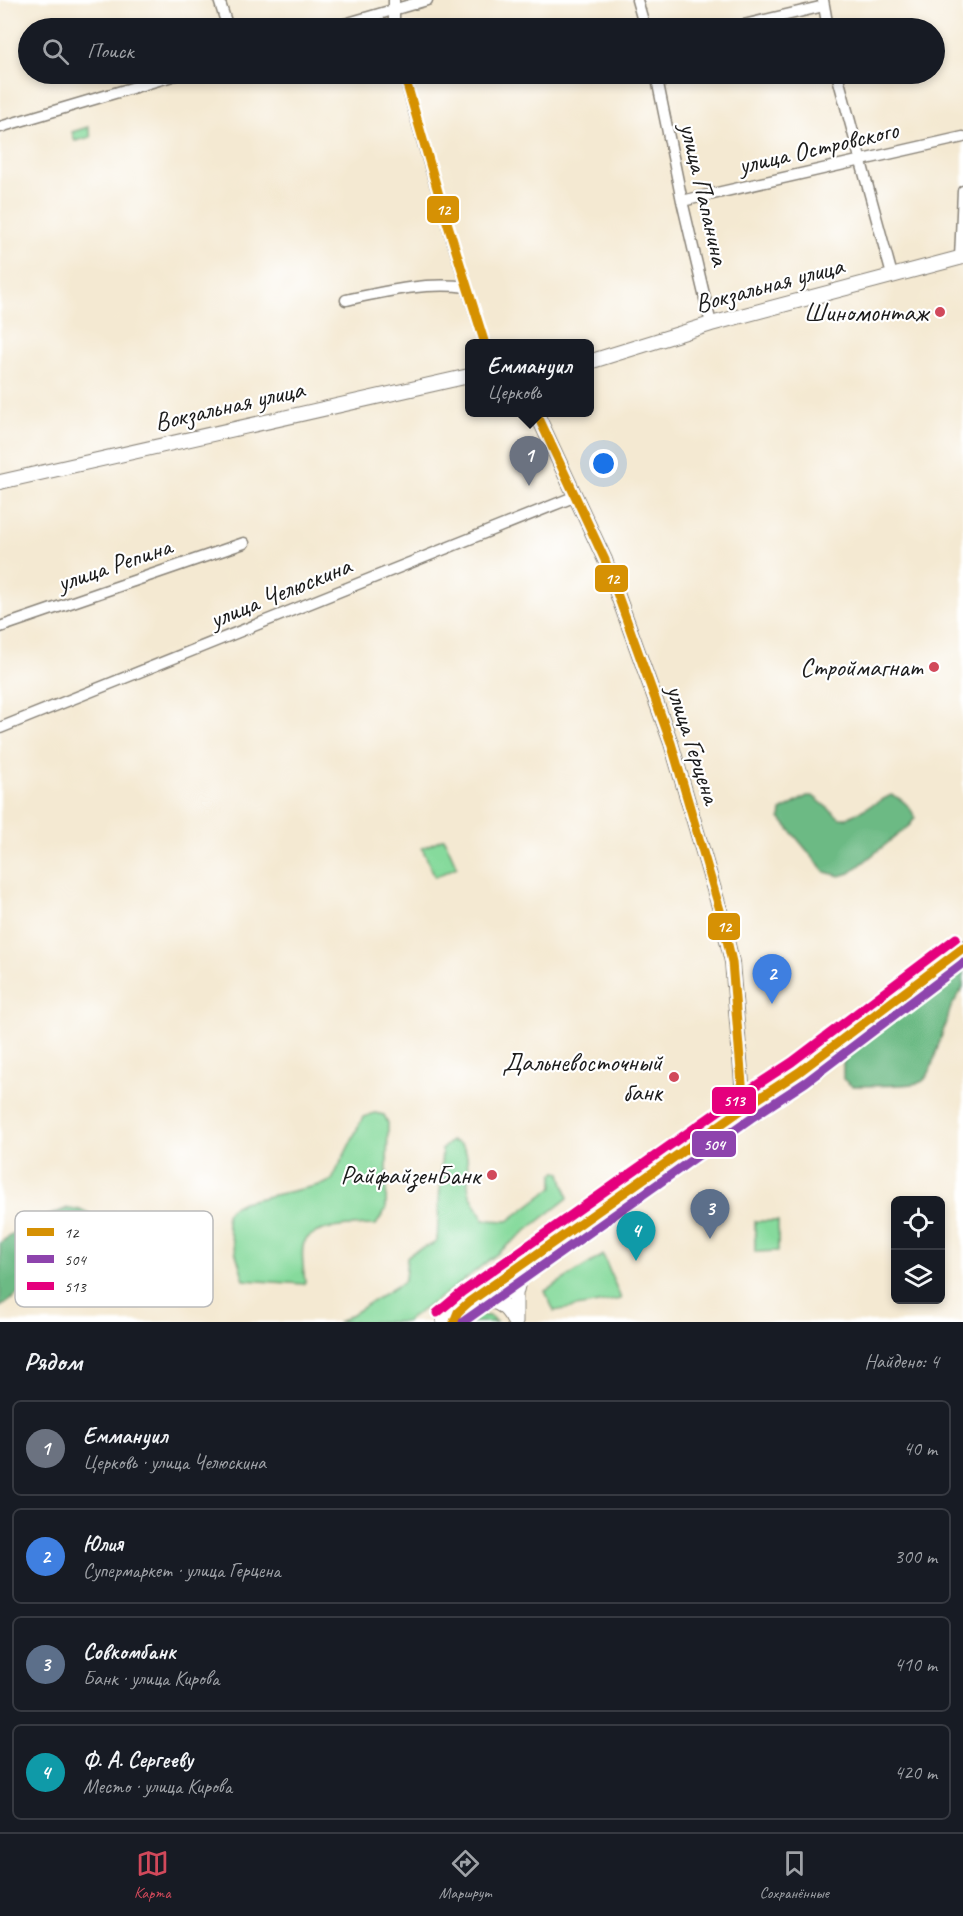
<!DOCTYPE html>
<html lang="ru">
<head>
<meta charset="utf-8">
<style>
  body { margin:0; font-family:Caveat,sans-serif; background:#242831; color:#f1f3f6 }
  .controls { position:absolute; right:18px; bottom:18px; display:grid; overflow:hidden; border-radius:9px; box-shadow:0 3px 9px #0003 }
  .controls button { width:54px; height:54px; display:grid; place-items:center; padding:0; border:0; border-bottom:2px solid #363941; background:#171b24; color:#f1f3f6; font:30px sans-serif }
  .you { position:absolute; left:604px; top:464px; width:21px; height:21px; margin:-15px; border:4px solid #fff; border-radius:50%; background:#1a73e8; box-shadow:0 0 0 9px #1a73e833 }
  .badge { display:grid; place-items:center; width:39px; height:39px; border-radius:50%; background:#d1495b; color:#fff; font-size:20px; font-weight:700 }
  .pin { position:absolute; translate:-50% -50px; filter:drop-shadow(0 2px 3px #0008) }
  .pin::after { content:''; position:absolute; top:32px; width:21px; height:18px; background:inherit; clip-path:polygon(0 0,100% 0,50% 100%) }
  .popup { position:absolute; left:465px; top:339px; width:129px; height:78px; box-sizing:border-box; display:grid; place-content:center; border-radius:9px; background:#171b24; filter:drop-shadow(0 2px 4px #0005); font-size:20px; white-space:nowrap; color:#9ea1a6 }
  .popup b { font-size:22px; color:#f1f3f6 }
  .popup::after { content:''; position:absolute; left:50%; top:100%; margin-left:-12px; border:12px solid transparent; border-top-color:#171b24 }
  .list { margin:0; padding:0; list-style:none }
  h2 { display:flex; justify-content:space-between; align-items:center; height:78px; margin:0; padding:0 24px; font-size:26px }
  h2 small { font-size:20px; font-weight:400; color:#9ea1a6 }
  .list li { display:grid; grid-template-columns:39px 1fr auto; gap:18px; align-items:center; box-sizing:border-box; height:96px; margin:0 12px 12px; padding:0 12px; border:2px solid #363941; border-radius:9px }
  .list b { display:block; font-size:22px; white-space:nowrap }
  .list p { margin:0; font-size:20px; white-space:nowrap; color:#9ea1a6 }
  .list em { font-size:20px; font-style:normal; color:#9ea1a6 }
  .icon { flex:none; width:33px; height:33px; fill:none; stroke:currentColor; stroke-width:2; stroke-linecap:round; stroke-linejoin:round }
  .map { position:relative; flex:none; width:963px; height:1322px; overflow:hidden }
  .search { position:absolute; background:#171b24; box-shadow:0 3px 9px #0003; left:18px; right:18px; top:18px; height:66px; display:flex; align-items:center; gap:15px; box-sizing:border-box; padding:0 21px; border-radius:33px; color:#9ea1a6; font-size:22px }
  .sheet { height:510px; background:#171b24 }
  nav { display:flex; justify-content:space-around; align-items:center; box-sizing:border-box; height:84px; border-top:2px solid #363941; background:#171b24; font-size:16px; color:#9ea1a6 }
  nav a { display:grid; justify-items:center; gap:3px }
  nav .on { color:#d1495b }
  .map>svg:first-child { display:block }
  .green { fill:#86da9c; stroke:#517b5c; stroke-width:1.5 }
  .forest { fill:#6cba84; stroke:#446b50; stroke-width:1.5 }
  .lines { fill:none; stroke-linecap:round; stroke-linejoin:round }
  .minor-casing { stroke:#888277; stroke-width:13 }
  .secondary-casing { stroke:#888277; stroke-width:16 }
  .primary-casing { stroke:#888277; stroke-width:17 }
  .minor { stroke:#fff; stroke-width:10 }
  .secondary { stroke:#fff; stroke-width:14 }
  .primary { stroke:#fff; stroke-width:15 }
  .bus-1-casing { stroke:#fff; stroke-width:14 }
  .bus-2-casing { stroke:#fff; stroke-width:14 }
  .bus-3-casing { stroke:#fff; stroke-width:14 }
  .bus-1 { stroke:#d69104; stroke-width:9 }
  .bus-2 { stroke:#8e44ad; stroke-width:9 }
  .bus-3 { stroke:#e5007d; stroke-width:9 }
  .poi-dot { fill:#d1495b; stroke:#fff; stroke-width:2 }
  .labels { text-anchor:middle; stroke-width:4.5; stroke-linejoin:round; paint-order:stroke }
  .street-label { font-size:26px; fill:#1c1c1c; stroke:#fff }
  .poi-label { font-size:26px; fill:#1c1c1c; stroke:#fff; text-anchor:end }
  .key { fill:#fff; stroke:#bbb; stroke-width:1.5 }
  .key-label { font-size:16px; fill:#1c1c1c }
  .line-badge { stroke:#fff; stroke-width:2 }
  .badge-label { font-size:16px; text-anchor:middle; font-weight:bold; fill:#fff }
</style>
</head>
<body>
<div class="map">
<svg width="963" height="1322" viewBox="0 0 963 1322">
  <rect width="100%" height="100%" fill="#fff"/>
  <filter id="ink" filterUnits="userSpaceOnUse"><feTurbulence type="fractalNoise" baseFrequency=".0167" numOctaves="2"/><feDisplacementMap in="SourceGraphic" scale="12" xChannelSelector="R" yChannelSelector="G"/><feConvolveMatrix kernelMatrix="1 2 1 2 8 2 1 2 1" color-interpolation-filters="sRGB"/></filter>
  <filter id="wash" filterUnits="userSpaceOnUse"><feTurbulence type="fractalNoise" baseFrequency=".008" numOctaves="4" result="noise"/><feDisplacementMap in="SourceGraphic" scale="24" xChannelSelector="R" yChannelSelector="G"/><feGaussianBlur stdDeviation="1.35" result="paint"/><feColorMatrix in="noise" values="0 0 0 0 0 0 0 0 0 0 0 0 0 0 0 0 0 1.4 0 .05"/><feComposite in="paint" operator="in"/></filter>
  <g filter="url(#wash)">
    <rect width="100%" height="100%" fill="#f4e9d2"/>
    <path class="green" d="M88 127 91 137 75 141 72 132Z
      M444 838 457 867 435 877 422 848Z
      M375 1113 384 1115 388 1123 386 1209 376 1225C359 1226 313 1224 304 1243 300 1253 304 1271 305 1282L303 1284 244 1280 227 1224 226 1214 231 1208 243 1202 324 1184 332 1180 363 1117Z
      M451 1141C477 1144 463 1177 470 1194 474 1203 480 1212 484 1220L508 1221 553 1187V1174L557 1171 561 1173 568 1198 455 1287 405 1322H339L402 1283 405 1279 407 1257C416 1247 428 1249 437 1241L442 1149Z
      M755 1221H778V1251L755 1252Z
      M603 1255 621 1299 554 1311 545 1291Z
      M477 1315 489 1316 496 1322H467Z"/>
    <path class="forest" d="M891 795C902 798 911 807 915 818L910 825 850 873 840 876 825 872 780 818 781 811 807 796H813L840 818H847Z
      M963 965V988L951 1007 930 1071C927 1076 926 1080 921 1082 910 1087 867 1085 852 1086L843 1079V1063L850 1051Z
      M68 1208C76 1209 83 1209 90 1214 99 1220 118 1253 110 1263 100 1275 70 1262 55 1265 40 1268 19 1298 0 1307V1243L25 1225Z"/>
  </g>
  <g filter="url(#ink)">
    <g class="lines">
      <defs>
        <path id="minor" d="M219 0 228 28
          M394 0V28
          M637 0 645 28
          M823 0 828 28
          M331 28 427 0
          M731 28 824 6
          M404 74C428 165 456 254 485 344
          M656 74 682 201 711 324
          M837 74 892 275
          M0 127 179 74
          M682 201 963 137
          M960 258 963 191
          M346 300C387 291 425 282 467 287
          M0 627 244 543
          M0 728 576 496"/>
        <path id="secondary" d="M589 362 711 324 963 257
          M536 412 605 560 671 743 720 910 732 962 744 1108
          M0 482 469 376"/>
        <path id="primary" d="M472 1302C494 1298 505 1302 515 1322
          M515 1321V1294L522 1266
          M444 1322 469 1302 744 1108 799 1072 963 948"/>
      </defs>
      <use href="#minor" class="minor-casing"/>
      <use href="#secondary" class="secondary-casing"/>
      <use href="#primary" class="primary-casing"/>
      <use href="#minor" class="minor"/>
      <use href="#secondary" class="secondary"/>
      <use href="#primary" class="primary"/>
      <defs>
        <path id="bus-1" d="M404 74 443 209 485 344
          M536 412 605 560 671 743 720 910 732 962 744 1108
          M454 1322 458 1312 469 1302 744 1108 799 1072 963 948"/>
        <path id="bus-2" d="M463 1322 751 1118 806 1082 963 963"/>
        <path id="bus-3" d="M437 1313 462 1292 737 1098 792 1062 956 938"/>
      </defs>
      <use href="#bus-1" class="bus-1-casing"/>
      <use href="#bus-2" class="bus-2-casing"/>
      <use href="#bus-3" class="bus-3-casing"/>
      <use href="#bus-1" class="bus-1"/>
      <use href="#bus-2" class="bus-2"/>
      <use href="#bus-3" class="bus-3"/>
    </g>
  </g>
  <g class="poi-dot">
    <circle cx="940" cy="312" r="6"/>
    <circle cx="934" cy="667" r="6"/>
    <circle cx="674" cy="1077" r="6"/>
    <circle cx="492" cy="1175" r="6"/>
  </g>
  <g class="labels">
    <g class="street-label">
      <text transform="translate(818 147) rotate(-13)" y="9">улица Островского</text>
      <text transform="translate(705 194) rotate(77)" y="9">улица Папанина</text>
      <text transform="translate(769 284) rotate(-15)" y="9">Вокзальная улица</text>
      <text transform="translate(229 405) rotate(-13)" y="9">Вокзальная улица</text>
      <text transform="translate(114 564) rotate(-19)" y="9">улица Репина</text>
      <text transform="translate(280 592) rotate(-22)" y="9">улица Челюскина</text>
      <text transform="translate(694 744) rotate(72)" y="9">улица Герцена</text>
    </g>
    <g class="poi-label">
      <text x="928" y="321">Шиномонтаж</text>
      <text x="922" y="676">Строймагнат</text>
      <text x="662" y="1071">Дальневосточный<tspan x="662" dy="30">банк</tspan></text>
      <text x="480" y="1184">РайфайзенБанк</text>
    </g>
  </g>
  <rect x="15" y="1211" width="198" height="96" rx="9" class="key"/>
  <rect x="27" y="1228" width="27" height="8" fill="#d69104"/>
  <rect x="27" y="1255" width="27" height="8" fill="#8e44ad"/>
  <rect x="27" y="1282" width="27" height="8" fill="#e5007d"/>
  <g class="key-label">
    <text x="64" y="1238">12</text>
    <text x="64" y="1265">504</text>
    <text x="64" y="1292">513</text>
  </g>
  <g class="line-badge">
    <rect x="426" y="195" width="34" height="29" rx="6" fill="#d69104"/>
    <rect x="594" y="564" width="35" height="29" rx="6" fill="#d69104"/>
    <rect x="707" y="912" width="34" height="29" rx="6" fill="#d69104"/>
    <rect x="711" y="1086" width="46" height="29" rx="6" fill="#e5007d"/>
    <rect x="691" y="1130" width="46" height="28" rx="6" fill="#8e44ad"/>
  </g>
  <g class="badge-label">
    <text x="443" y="215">12</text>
    <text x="612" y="584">12</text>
    <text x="724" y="932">12</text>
    <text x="734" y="1106">513</text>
    <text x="714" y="1150">504</text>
  </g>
</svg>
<div class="controls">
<button><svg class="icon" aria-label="locate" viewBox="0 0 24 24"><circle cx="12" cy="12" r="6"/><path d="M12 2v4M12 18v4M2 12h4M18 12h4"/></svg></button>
<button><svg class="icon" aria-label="layers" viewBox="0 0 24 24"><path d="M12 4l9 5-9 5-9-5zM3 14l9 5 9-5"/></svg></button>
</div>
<div class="you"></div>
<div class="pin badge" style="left:529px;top:486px;background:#6b7280">1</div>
<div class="popup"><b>Еммануил</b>Церковь</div>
<div class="pin badge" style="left:772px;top:1004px;background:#3f7fe0">2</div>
<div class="pin badge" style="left:710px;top:1239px;background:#5c6f8a">3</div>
<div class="pin badge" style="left:636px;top:1261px;background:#0f9aa8">4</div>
<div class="search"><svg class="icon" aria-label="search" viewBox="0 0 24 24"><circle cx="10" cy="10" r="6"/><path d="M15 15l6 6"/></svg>Поиск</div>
</div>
<section class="sheet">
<h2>Рядом<small>Найдено: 4</small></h2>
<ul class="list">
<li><span class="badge" style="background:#6b7280">1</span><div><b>Еммануил</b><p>Церковь · улица Челюскина</p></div><em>40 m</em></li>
<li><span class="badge" style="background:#3f7fe0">2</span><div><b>Юлия</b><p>Супермаркет · улица Герцена</p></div><em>300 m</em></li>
<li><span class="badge" style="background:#5c6f8a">3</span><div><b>Совкомбанк</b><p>Банк · улица Кирова</p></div><em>410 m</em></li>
<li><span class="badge" style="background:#0f9aa8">4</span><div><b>Ф. А. Сергееву</b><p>Место · улица Кирова</p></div><em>420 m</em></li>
</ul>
</section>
<nav>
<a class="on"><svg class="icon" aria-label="map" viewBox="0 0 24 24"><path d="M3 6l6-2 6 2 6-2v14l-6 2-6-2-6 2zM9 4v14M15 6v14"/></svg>Карта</a>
<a><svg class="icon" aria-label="directions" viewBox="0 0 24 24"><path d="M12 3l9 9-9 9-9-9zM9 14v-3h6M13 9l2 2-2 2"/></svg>Маршрут</a>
<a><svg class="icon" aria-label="saved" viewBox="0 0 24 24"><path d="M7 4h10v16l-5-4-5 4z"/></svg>Сохранённые</a>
</nav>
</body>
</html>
